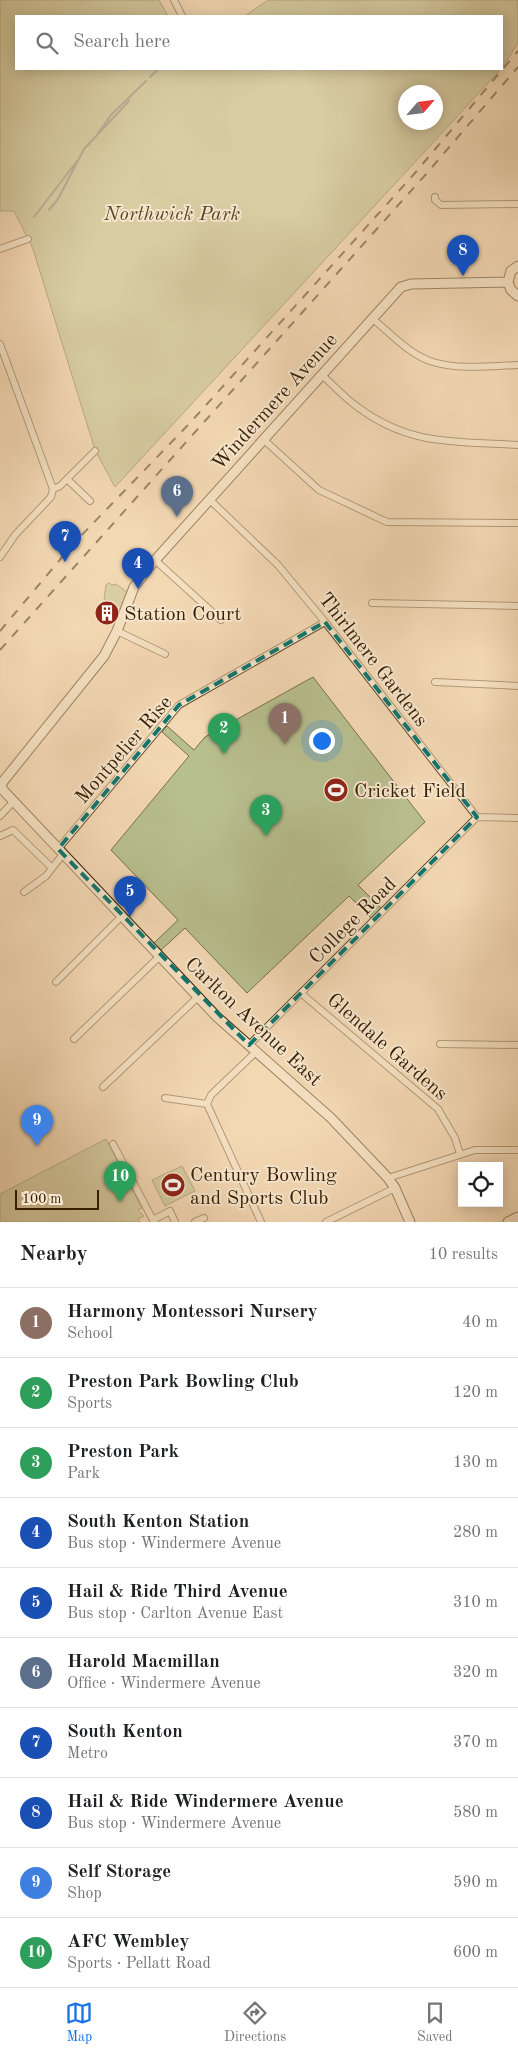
<!DOCTYPE html>
<html lang="en">
<head>
<meta charset="utf-8">
<style>
  body { margin:0; font-family:"Old Standard TT",serif; background:#f6f6f6; color:#202124 }
  .controls { position:absolute; right:15px; bottom:15px; display:grid; overflow:hidden; border-radius:0px; box-shadow:0 2px 12px #0003 }
  .controls button { width:45px; height:45px; display:grid; place-items:center; padding:0; border:0; border-bottom:1px solid #e0e0e0; background:#fff; color:#202124; font:25px sans-serif }
  .compass { position:absolute; left:398px; top:85px; width:45px; height:45px; border-radius:50%; background:#fff; box-shadow:0 2px 12px #0003; rotate:62deg }
  .scale { position:absolute; left:15px; bottom:12px; width:84px; box-sizing:border-box; padding-left:5px; border:2px solid #372002; border-top:0; font-size:14px; line-height:18px; white-space:nowrap; color:#372002; -webkit-text-stroke:4px #f7e6ce; paint-order:stroke }
  .you { position:absolute; left:321px; top:740px; width:18px; height:18px; margin:-12px; border:4px solid #fff; border-radius:50%; background:#1a73e8; box-shadow:0 0 0 8px #1a73e833 }
  .badge { display:grid; place-items:center; width:32px; height:32px; border-radius:50%; background:#1a73e8; color:#fff; font-size:16px; font-weight:700 }
  .pin { position:absolute; translate:-50% -41px; filter:drop-shadow(0 1px 2px #0008) }
  .pin::after { content:''; position:absolute; top:26px; width:18px; height:15px; background:inherit; clip-path:polygon(0 0,100% 0,50% 100%) }
  .list { margin:0; padding:0; list-style:none }
  h2 { display:flex; justify-content:space-between; align-items:center; height:65px; margin:0; padding:0 20px; font-size:21px }
  h2 small { font-size:16px; font-weight:400; color:#757577 }
  .list li { display:grid; grid-template-columns:32px 1fr auto; gap:15px; align-items:center; box-sizing:border-box; height:70px; padding:0 20px; border-top:1px solid #e0e0e0 }
  .list b { display:block; font-size:19px; white-space:nowrap }
  .list p { margin:0; font-size:16px; white-space:nowrap; color:#757577 }
  .list em { font-size:16px; font-style:normal; color:#757577 }
  .icon { flex:none; width:28px; height:28px; fill:none; stroke:currentColor; stroke-width:2; stroke-linecap:round; stroke-linejoin:round }
  .map { position:relative; flex:none; width:518px; height:1222px; overflow:hidden }
  .search { position:absolute; background:#fff; box-shadow:0 2px 12px #0003; left:15px; right:15px; top:15px; height:55px; display:flex; align-items:center; gap:12px; box-sizing:border-box; padding:0 18px; border-radius:0px; color:#757577; font-size:19px }
  .sheet { height:765px; background:#fff }
  nav { display:flex; justify-content:space-around; align-items:center; box-sizing:border-box; height:70px; border-top:1px solid #e0e0e0; background:#fff; font-size:14px; color:#757577 }
  nav a { display:grid; justify-items:center; gap:2px }
  nav .on { color:#1a73e8 }
  .map>svg:first-child { display:block }
  .green { fill:#b8bf8f; stroke:#787048; fill-rule:evenodd }
  .lines { fill:none; stroke-linecap:round; stroke-linejoin:round }
  .stream { stroke:#777a70; stroke-width:2 }
  .street-casing { stroke:#664e2e; stroke-width:8 }
  .secondary-casing { stroke:#372002; stroke-width:11 }
  .street { stroke:#f7e6ce; stroke-width:6 }
  .secondary { stroke:#f7e6ce; stroke-width:9 }
  .rail { stroke:#372002; stroke-width:2; stroke-dasharray:9 9; stroke-linecap:butt }
  .marked { fill:none; stroke:#0f766e; stroke-width:4; stroke-dasharray:10 6; stroke-linejoin:round }
  .labels { text-anchor:middle; stroke-width:4; stroke-linejoin:round; paint-order:stroke }
  .park-label { font-size:20px; font-style:italic; fill:#574825; stroke:#f7e6ce }
  .street-label { font-size:20px; fill:#372002; stroke:#f7e6ce }
  .poi-label { font-size:20px; fill:#372002; stroke:#f7e6ce; text-anchor:start }
</style>
</head>
<body>
<div class="map">
<svg width="518" height="1222" viewBox="0 0 518 1222">
  <rect width="100%" height="100%" fill="#f3d8b4"/>
  <filter id="stains"><feTurbulence type="fractalNoise" baseFrequency=".004" numOctaves="4"/><feColorMatrix values="0 0 0 0 .2 0 0 0 0 .09 0 0 0 0 .02 0 0 0 .5 -.17"/></filter>
  <radialGradient id="worn" r=".72"><stop offset=".6" stop-color="#630" stop-opacity="0"/><stop offset="1" stop-color="#630" stop-opacity=".3"/></radialGradient>
  <path class="green" d="M0 0H159L168 16H16V69H501L115 487 95 450 33 249 14 211H0ZM406 92H436V122H406Z
    M268 0H518V43L502 68V16H245Z
    M109 583 112 585 116 584 127 592 119 612 104 599 106 585Z
    M313 677 425 822 358 885 381 908 371 918 349 896 247 993 185 928 161 950 154 943 178 920 111 850 189 756 162 732 167 726 194 750 205 737Z
    M106 1139 142 1208 138 1210 144 1216 138 1219 140 1222H0V1194Z
    M182 1166 195 1191 165 1206 152 1180Z"/>
  <g class="lines">
    <path class="stream" d="M150 77 158 69
      M96 136 111 115 146 81
      M49 210 58 199 84 149 129 101
      M34 217 77 161"/>
    <defs>
      <path id="street" d="M174 0 182 16
        M435 197V200L441 205 518 204
        M0 249 28 239
        M373 319C391 334 410 355 433 362 459 370 491 366 518 365
        M0 344 53 489
        M322 375C334 386 346 399 359 408 412 447 458 441 518 445
        M263 439 319 490 387 522 518 523
        M67 479 90 501
        M53 489 60 486 95 451
        M209 499 278 565 325 622 477 817 518 818
        M0 557 15 535 51 497 53 489
        M155 560 221 620
        M372 603 518 606
        M117 631 165 654
        M435 682 518 686
        M0 816 13 802
        M0 836 13 830 51 867
        M58 849 179 705 325 622
        M24 892 46 876 63 854
        M56 982 122 916
        M302 994 438 1109 455 1138 460 1154
        M74 1039 160 956
        M440 1044 518 1045
        M249 1045 477 817
        M257 1051 211 1095 207 1104 261 1222
        M103 1087 198 997
        M165 1098 207 1104
        M113 1144 154 1222
        M388 1178 475 1150H518
        M153 1220 170 1211 175 1222
        M195 1222 204 1218
        M326 1222 395 1188"/>
      <path id="secondary" d="M508 282 511 271 518 266
        M508 282 511 290 518 296
        M410 1222 395 1188 388 1178 331 1118 217 1017 3 790 1 784 104 656 117 631 134 587 149 567 401 287 411 284 508 282
        M508 1222 518 1217"/>
    </defs>
    <use href="#street" class="street-casing"/>
    <use href="#secondary" class="secondary-casing"/>
    <use href="#street" class="street"/>
    <use href="#secondary" class="secondary"/>
    <path class="rail" d="M0 631 74 543 189 424 415 173 518 51
      M0 650 427 173 518 67"/>
  </g>
  <path d="M0 0H518V1222H0ZM325 622 477 817 249 1045 58 849 179 705Z" fill="#f3d8b4" fill-opacity=".55" fill-rule="evenodd"/>
  <path class="marked" d="M325 622 477 817 249 1045 58 849 179 705Z"/>
  <defs>
    <symbol id="building-disc" viewBox="-11 -11 22 22"><circle r="9.5" fill="#8f2418" stroke="#f7e6ce"/><path d="M-4-6H4V6H1V3H-1V6H-4ZM-2.5-4.3h1.7v1.8h-1.7ZM.8-4.3h1.7v1.8H.8ZM-2.5-1h1.7V.8h-1.7ZM.8-1h1.7V.8H.8Z" fill="#fff"/></symbol>
    <symbol id="stadium-disc" viewBox="-11 -11 22 22"><circle r="9.5" fill="#8f2418" stroke="#f7e6ce"/><path d="M0-5a6.5 5 0 1 0 0 10a6.5 5 0 1 0 0-10ZM-3.5-1.8h7v3.6h-7Z" fill="#fff"/></symbol>
  </defs>
  <g fill-rule="evenodd">
    <use href="#building-disc" x="93" y="599" width="28" height="28"/>
    <use href="#stadium-disc" x="322" y="776" width="28" height="28"/>
    <use href="#stadium-disc" x="159" y="1171" width="28" height="28"/>
  </g>
  <g class="labels">
    <g class="park-label">
      <text x="172" y="220">Northwick Park</text>
    </g>
    <g class="street-label">
      <text transform="translate(274 401) rotate(-48)" y="7">Windermere Avenue</text>
      <text transform="translate(374 659) rotate(52)" y="7">Thirlmere Gardens</text>
      <text transform="translate(123 749) rotate(-49)" y="7">Montpelier Rise</text>
      <text transform="translate(352 920) rotate(-45)" y="7">College Road</text>
      <text transform="translate(254 1021) rotate(43)" y="7">Carlton Avenue East</text>
      <text transform="translate(388 1046) rotate(41)" y="7">Glendale Gardens</text>
    </g>
    <g class="poi-label">
      <text x="124" y="620">Station Court</text>
      <text x="354" y="797">Cricket Field</text>
      <text x="190" y="1181">Century Bowling<tspan x="190" dy="23">and Sports Club</tspan></text>
    </g>
  </g>
  <rect width="100%" height="100%" filter="url(#stains)"/>
  <rect width="100%" height="100%" fill="url(#worn)"/>
</svg>
<div class="controls">
<button><svg class="icon" aria-label="locate" viewBox="0 0 24 24"><circle cx="12" cy="12" r="6"/><path d="M12 2v4M12 18v4M2 12h4M18 12h4"/></svg></button>
</div>
<svg class="compass" viewBox="-18 -18 36 36"><path d="M0-13l5 13h-10z" fill="#e53935"/><path d="M0 13l5-13h-10z" fill="#757577"/></svg>
<div class="scale">100 m</div>
<div class="you"></div>
<div class="pin badge" style="left:285px;top:744px;background:#8d6e63">1</div>
<div class="pin badge" style="left:224px;top:754px;background:#2e9e5b">2</div>
<div class="pin badge" style="left:266px;top:836px;background:#2e9e5b">3</div>
<div class="pin badge" style="left:138px;top:589px;background:#1a4fb4">4</div>
<div class="pin badge" style="left:130px;top:917px;background:#1a4fb4">5</div>
<div class="pin badge" style="left:177px;top:517px;background:#5c6f8a">6</div>
<div class="pin badge" style="left:65px;top:562px;background:#1a4fb4">7</div>
<div class="pin badge" style="left:463px;top:276px;background:#1a4fb4">8</div>
<div class="pin badge" style="left:37px;top:1146px;background:#3f7fe0">9</div>
<div class="pin badge" style="left:120px;top:1202px;background:#2e9e5b">10</div>
<div class="search"><svg class="icon" aria-label="search" viewBox="0 0 24 24"><circle cx="10" cy="10" r="6"/><path d="M15 15l6 6"/></svg>Search here</div>
</div>
<section class="sheet">
<h2>Nearby<small>10 results</small></h2>
<ul class="list">
<li><span class="badge" style="background:#8d6e63">1</span><div><b>Harmony Montessori Nursery</b><p>School</p></div><em>40 m</em></li>
<li><span class="badge" style="background:#2e9e5b">2</span><div><b>Preston Park Bowling Club</b><p>Sports</p></div><em>120 m</em></li>
<li><span class="badge" style="background:#2e9e5b">3</span><div><b>Preston Park</b><p>Park</p></div><em>130 m</em></li>
<li><span class="badge" style="background:#1a4fb4">4</span><div><b>South Kenton Station</b><p>Bus stop · Windermere Avenue</p></div><em>280 m</em></li>
<li><span class="badge" style="background:#1a4fb4">5</span><div><b>Hail &amp; Ride Third Avenue</b><p>Bus stop · Carlton Avenue East</p></div><em>310 m</em></li>
<li><span class="badge" style="background:#5c6f8a">6</span><div><b>Harold Macmillan</b><p>Office · Windermere Avenue</p></div><em>320 m</em></li>
<li><span class="badge" style="background:#1a4fb4">7</span><div><b>South Kenton</b><p>Metro</p></div><em>370 m</em></li>
<li><span class="badge" style="background:#1a4fb4">8</span><div><b>Hail &amp; Ride Windermere Avenue</b><p>Bus stop · Windermere Avenue</p></div><em>580 m</em></li>
<li><span class="badge" style="background:#3f7fe0">9</span><div><b>Self Storage</b><p>Shop</p></div><em>590 m</em></li>
<li><span class="badge" style="background:#2e9e5b">10</span><div><b>AFC Wembley</b><p>Sports · Pellatt Road</p></div><em>600 m</em></li>
</ul>
</section>
<nav>
<a class="on"><svg class="icon" aria-label="map" viewBox="0 0 24 24"><path d="M3 6l6-2 6 2 6-2v14l-6 2-6-2-6 2zM9 4v14M15 6v14"/></svg>Map</a>
<a><svg class="icon" aria-label="directions" viewBox="0 0 24 24"><path d="M12 3l9 9-9 9-9-9zM9 14v-3h6M13 9l2 2-2 2"/></svg>Directions</a>
<a><svg class="icon" aria-label="saved" viewBox="0 0 24 24"><path d="M7 4h10v16l-5-4-5 4z"/></svg>Saved</a>
</nav>
</body>
</html>
